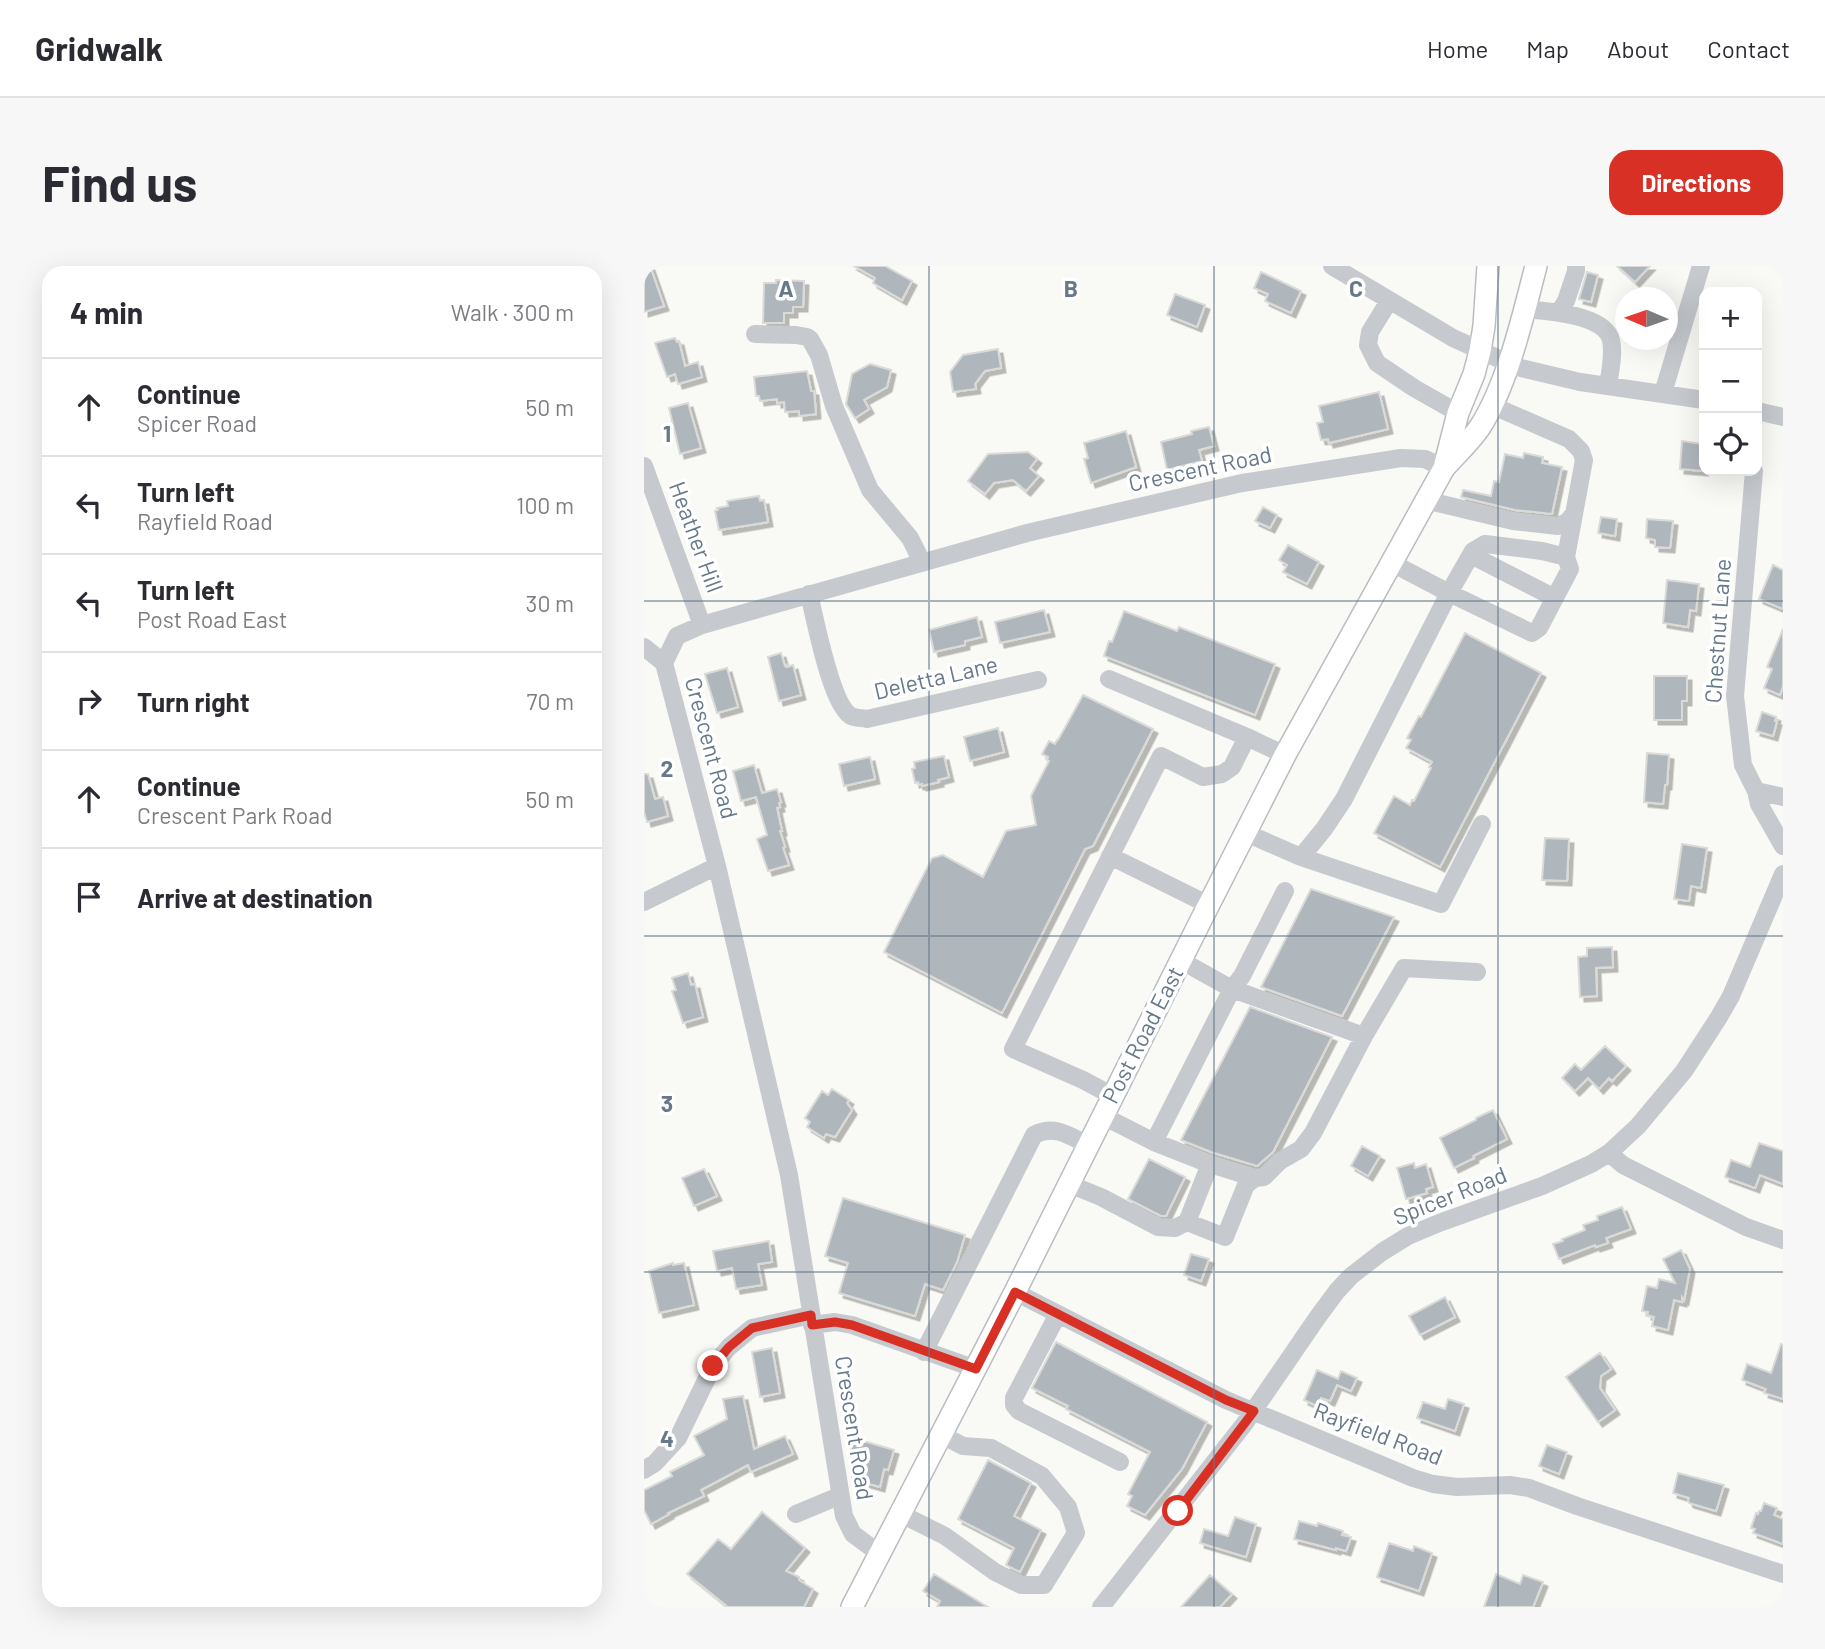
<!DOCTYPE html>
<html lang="en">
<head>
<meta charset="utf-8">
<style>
  body { margin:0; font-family:Barlow,sans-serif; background:#f7f7f7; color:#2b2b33 }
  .controls { position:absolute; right:21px; top:21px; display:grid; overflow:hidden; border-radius:14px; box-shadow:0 7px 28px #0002 }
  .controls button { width:63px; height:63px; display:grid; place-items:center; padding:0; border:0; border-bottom:2px solid #e1e1e2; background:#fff; color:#2b2b33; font:35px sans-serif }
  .compass { position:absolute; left:971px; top:21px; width:63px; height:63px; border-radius:50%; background:#fff; box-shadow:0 7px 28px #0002; rotate:272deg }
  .stop { position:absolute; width:21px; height:21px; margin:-16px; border:5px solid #d93025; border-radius:50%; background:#fff }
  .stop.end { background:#d93025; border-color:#fff; box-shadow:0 2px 7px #0008 }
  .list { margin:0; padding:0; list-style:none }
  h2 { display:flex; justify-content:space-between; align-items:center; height:91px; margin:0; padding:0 28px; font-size:30px }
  h2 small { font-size:23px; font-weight:400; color:#7c7c81 }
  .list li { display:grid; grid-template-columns:46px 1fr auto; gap:21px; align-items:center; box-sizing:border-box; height:98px; padding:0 28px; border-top:2px solid #e1e1e2 }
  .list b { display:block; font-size:26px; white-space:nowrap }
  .list p { margin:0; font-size:23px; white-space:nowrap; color:#7c7c81 }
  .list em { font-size:23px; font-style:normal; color:#7c7c81 }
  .icon { flex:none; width:38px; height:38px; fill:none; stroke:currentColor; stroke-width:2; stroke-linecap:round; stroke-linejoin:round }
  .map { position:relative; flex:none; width:1139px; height:1341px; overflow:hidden; border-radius:21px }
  header { display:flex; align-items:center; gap:42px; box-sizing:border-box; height:98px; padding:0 35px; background:#fff; border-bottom:2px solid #e1e1e2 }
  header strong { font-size:33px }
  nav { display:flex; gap:38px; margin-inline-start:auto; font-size:24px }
  .intro { display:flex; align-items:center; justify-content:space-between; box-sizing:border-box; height:168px; padding:0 42px }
  h1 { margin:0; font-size:49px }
  .button { padding:18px 32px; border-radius:21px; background:#d93025; color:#fff; font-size:24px; font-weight:700 }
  main { display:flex; gap:42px; padding:0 42px }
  aside { flex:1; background:#fff; border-radius:21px; box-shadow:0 7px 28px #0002 }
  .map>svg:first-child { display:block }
  .building { fill:#afb7bd; stroke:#dadad8; stroke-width:2; filter:url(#shadow) }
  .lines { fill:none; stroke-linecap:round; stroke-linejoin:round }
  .major-casing { stroke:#b9bdc1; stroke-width:24 }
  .minor { stroke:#c6cace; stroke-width:18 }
  .major { stroke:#fff; stroke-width:21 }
  .route { stroke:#d93025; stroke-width:9 }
  .grid { fill:none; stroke:#667889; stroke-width:2; stroke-opacity:0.55 }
  .labels { text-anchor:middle; stroke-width:7; stroke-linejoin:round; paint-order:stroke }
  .street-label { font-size:23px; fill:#667889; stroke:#fff }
  .grid-label { font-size:23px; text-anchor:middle; font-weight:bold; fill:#667889; stroke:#fff; stroke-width:7; stroke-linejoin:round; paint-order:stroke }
</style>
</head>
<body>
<header>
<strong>Gridwalk</strong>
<nav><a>Home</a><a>Map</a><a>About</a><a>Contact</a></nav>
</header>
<div class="intro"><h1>Find us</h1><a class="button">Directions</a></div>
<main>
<aside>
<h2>4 min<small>Walk · 300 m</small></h2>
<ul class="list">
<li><svg class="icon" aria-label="ahead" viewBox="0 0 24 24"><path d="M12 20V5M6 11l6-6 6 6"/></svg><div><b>Continue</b><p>Spicer Road</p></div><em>50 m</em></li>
<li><svg class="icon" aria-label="left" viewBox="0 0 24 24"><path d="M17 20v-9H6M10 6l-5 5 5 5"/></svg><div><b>Turn left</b><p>Rayfield Road</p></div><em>100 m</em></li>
<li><svg class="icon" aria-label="left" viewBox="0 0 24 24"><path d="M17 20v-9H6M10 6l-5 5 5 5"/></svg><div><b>Turn left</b><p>Post Road East</p></div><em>30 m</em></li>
<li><svg class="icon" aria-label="right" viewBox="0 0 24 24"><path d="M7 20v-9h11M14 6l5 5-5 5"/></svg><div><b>Turn right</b></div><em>70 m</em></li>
<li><svg class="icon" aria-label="ahead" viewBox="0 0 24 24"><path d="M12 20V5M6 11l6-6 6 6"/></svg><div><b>Continue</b><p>Crescent Park Road</p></div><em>50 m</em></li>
<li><svg class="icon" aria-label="arrive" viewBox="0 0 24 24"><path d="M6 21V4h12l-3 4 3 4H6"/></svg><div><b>Arrive at destination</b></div></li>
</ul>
</aside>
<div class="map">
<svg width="1139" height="1341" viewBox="0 0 1139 1341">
  <defs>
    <filter id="shadow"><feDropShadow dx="4.5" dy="4.5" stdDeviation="0" flood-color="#0004"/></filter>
  </defs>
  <rect width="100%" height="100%" fill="#f9f9f6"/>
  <path class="building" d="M0 0H6L20 40 0 46Z
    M210 0H241L268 15 258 34 229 17 231 12Z
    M973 0H1006L991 16Z
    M617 6 657 25 647 47 621 35 624 28 610 22Z
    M943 6 954 9 947 36 935 33Z
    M132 14 160 15 159 41H149V47H140V57H119L120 17H132Z
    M531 28 561 39 553 61 523 49Z
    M31 72 33 76 35 75 41 100 54 96 58 111 34 118 31 108 23 111 11 77Z
    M354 83 357 102 341 105 331 118 332 123 309 126 306 106 319 89Z
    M226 98 247 104 243 121 220 134 225 143 211 152 202 138 208 108Z
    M163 105 167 125H170L172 148 155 150V145L141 146 140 136 133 137V133L116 135 115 130H112L110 111Z
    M735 126 744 163 685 177 684 173 677 174 673 157 679 156 675 140Z
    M44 137 57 182 36 188 25 142Z
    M565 161 570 180 555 184 558 195 523 204 517 176 548 168 547 165Z
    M482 165 492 201 447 217 440 193 444 192 440 177Z
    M1038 175 1060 178V205L1036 203Z
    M384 186 393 193 386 202 395 210 382 225 369 214 350 217 341 228 324 215 344 188Z
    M880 187 899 191 898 197 918 201 908 248 871 244 817 231 819 224 847 230 850 215 855 216 861 188 879 192Z
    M115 230 116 235 120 234 124 256 75 264 71 245 74 244 73 242 84 240 83 235Z
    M619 241 633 249 626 262 611 255Z
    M957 251 973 253 971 270 954 267Z
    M1003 253 1029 255 1026 282 1011 281V274L1002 272Z
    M644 279 675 296 663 318 639 306 643 299 635 294Z
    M1129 299 1139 304V343L1115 333Z
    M1023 314 1055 318 1052 345 1046 344 1044 361 1019 357Z
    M400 344 406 366 356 377 351 356Z
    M480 345 533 365 535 361 631 398 611 449 460 390 465 375 468 376Z
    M333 351 338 371 321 375V379L290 386 285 364Z
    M1139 363V420L1136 429 1120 422 1128 403 1123 401Z
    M821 367 897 407 796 601 730 567 750 530 766 539 768 534 770 535 787 502 785 501 788 496 762 482 767 474 763 472 775 450 777 451Z
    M137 387 141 400 143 399V401L149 399 157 429 135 435 124 391Z
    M83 402 94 441 73 447 61 408Z
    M1010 410H1043V435H1038V454H1010Z
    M439 429 509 463 449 580 441 583 358 747 240 686 288 592 299 589 339 611 362 565 392 559 387 530 405 495 403 494 404 491 398 488 405 475 411 478 413 474H414Z
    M1118 446 1132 451 1131 455H1133L1129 470 1112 465Z
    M354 462 360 486 326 495 320 471Z
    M1003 487 1025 489 1023 519H1021L1019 538 1000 536Z
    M300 490 305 511 294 514 295 516 278 520V518L275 519 274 516 271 517 268 503 271 502 270 496Z
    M226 491 231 513 200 520 195 498Z
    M110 499 118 527 133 523 137 536 135 537 136 541 133 542 138 565H136L141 581 139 582 145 599 124 605 113 573 123 569 112 531 97 535 89 505Z
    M0 508H4L11 533 19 531 24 550 3 556 0 546Z
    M901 572 925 573 923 615 898 614Z
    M1038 578 1063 582 1057 622 1047 620 1045 635 1030 633Z
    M667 623 750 651 698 750 617 721Z
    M968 681 969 701 952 702 953 730 936 731 934 691 943 690V682Z
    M44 707 47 719 51 718 59 751 39 757 28 725 32 724 28 712Z
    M606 741 688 771 629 886 613 900 567 886 537 874Z
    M961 780 982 800 968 815 965 812 955 823 944 812 931 825 918 812 931 798 937 804Z
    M188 823 205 834 203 837 208 844 191 871 182 868 180 872 163 861 166 856 161 852 178 825 184 829Z
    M849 844 863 873 829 890 830 892 810 902 796 872 832 854V852Z
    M1115 877 1139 885V918L1116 909 1111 922 1081 911 1087 894 1106 901Z
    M718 880 736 890 724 910 707 900Z
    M505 893 541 911 522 950H517L484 933Z
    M770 897 771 902 782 898 789 921 782 923 783 927 762 933 753 902Z
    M60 903 73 930 50 940 38 912Z
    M199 932 321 969 313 996 299 1024 281 1018 271 1050 195 1027 204 997 181 990Z
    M978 941 987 963 962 972 964 977 952 981 951 979 915 993 909 978 919 975 918 973 941 964 939 959 954 954 953 950Z
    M125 975 128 996 114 998 118 1019 92 1023 88 1002 73 1005 69 985Z
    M1037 984 1046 1003 1040 1034 1038 1031V1036L1030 1034 1024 1064 1008 1060 1010 1051 1003 1049 1004 1046 998 1045 1003 1020 1013 1022 1015 1013 1031 1017 1019 993Z
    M547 988 565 993 557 1015 540 1009Z
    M29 997V999L40 997 50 1039 15 1047 5 1005Z
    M801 1031 811 1051 776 1069 765 1050Z
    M412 1076 563 1156 538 1203 501 1249 483 1240 488 1230 484 1228 506 1186 422 1143 424 1140 388 1122Z
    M1137 1078 1139 1079V1133L1120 1127 1122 1123 1098 1114 1103 1098 1127 1107Z
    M128 1082 136 1127 116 1131 108 1086Z
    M956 1087 967 1103 957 1110 956 1122 971 1144 954 1156 922 1111Z
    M673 1104 694 1113 697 1105 713 1112 707 1125 693 1119 686 1135 677 1132 673 1140 660 1134Z
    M99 1130 110 1183 141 1170 149 1188 107 1206 104 1199 57 1224 60 1230 24 1247 25 1248 7 1258 0 1244V1224L28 1210 26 1206 60 1189 50 1170 83 1153 79 1133Z
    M804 1133 820 1138 811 1165 773 1152 779 1136 801 1143Z
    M206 1171 250 1184 244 1204 240 1203 236 1221 215 1215V1214L208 1211 214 1198 208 1196Z
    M903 1179 923 1186 915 1208 895 1200Z
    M344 1194 387 1217 370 1250 397 1264 376 1306 362 1299 370 1282 314 1253Z
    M1034 1207 1080 1219 1072 1245 1045 1237 1044 1235 1045 1232 1029 1227Z
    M1120 1237 1133 1242 1130 1249 1139 1253V1278L1109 1267 1111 1263 1107 1262 1112 1247 1114 1248 1115 1245H1117Z
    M118 1246 161 1282 142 1305 155 1311V1314L169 1323 160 1341H84L43 1308 74 1273 87 1283Z
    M591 1251 612 1258 602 1291 556 1277 560 1263 584 1270Z
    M655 1255 673 1260 674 1257 699 1265 698 1269 707 1271 702 1285 692 1282V1284L650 1273Z
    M745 1277 769 1285 770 1280 788 1287 775 1325 733 1311Z
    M290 1308 344 1341H293L296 1335 279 1325Z
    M852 1308 876 1318 879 1309 899 1316 889 1341H840Z
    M566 1309 588 1328 576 1341H537Z"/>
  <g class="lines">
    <defs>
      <path id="major" d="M801 198 814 147 830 108 836 85 840 60 844 0
        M208 1341 371 1026 556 656 641 489 800 202C811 189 826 176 836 161 864 117 879 50 892 0"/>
    </defs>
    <use href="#major" class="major-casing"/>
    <path class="minor" d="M688 0 809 72 873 101 936 116 1060 134
      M745 35 726 66 724 79 733 97 770 122 814 147
      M881 43C903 45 956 48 966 71 971 85 966 106 964 120
      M915 46 922 35 932 5V0
      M111 68 152 69 163 71 166 73 175 89 190 140 226 224 266 272 278 296
      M1019 127 1057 0
      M1113 145 1139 151
      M0 200 58 359
      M1110 205 1091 430 1099 499 1112 525 1139 531
      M781 234 869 255 914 260 923 256 930 248 940 194 937 185 925 173 847 139
      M827 289 911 332
      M922 291 930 248
      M165 328C171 352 187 439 207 450 211 452 219 452 223 453L394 414
      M0 381 20 397
      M465 413 603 471 641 489
      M1112 525 1115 538 1139 580
      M602 567 657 591 797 638 838 558
      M466 590 565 639
      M657 591 680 563 700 533 805 327 829 285 841 278 898 285 922 291 926 303 895 362 888 367 805 327 746 296
      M641 625 598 710 588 723 720 770
      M0 636 73 600
      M469 830 439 814 369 783 517 490 559 511 578 508 588 501 603 471
      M510 876 588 723 536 694
      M965 887 979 899 1102 961 1139 974
      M566 898 611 912
      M425 918 457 931 514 961 531 962 543 956 566 898 510 876 459 850
      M543 956 581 971 602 919 611 912 620 911 636 895 657 883 669 867 720 770 760 702 833 706
      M371 1026 582 1134 769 1212 789 1218 813 1221 866 1219 885 1222 933 1240 1139 1308
      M414 1048 370 1132V1139L375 1145 476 1196
      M168 1059 191 1056 208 1059 332 1103
      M280 1086 390 869C410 858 426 870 444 879
      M0 1204 11 1197 34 1172 69 1100 85 1081 108 1062 167 1049
      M152 1248 195 1230
      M257 1248 301 1270 351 1306 377 1319H400L432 1267 424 1241 398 1210 347 1182 319 1180 298 1169
      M236 1288 209 1268 200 1250 145 909 73 600 20 397 33 370 58 359 383 267 598 217 757 192 781 193 800 202
      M457 1341 601 1157 673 1052 693 1025 707 1010 738 986 764 970 795 957 898 920 947 898 965 887 994 860 1040 805 1075 751 1087 730 1139 608"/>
    <use href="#major" class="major"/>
  </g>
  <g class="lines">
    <path class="route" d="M69 1100 85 1081 108 1062 167 1049 168 1059 191 1056 208 1059 332 1103 371 1026 582 1134 610 1145 534 1245"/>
  </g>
  <path class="grid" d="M285 0V1341M570 0V1341M854 0V1341M0 335H1139M0 670H1139M0 1006H1139"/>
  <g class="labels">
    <g class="street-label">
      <text transform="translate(556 203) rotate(-12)" y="8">Crescent Road</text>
      <text transform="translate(52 271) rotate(70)" y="8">Heather Hill</text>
      <text transform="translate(1074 365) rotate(-86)" y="8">Chestnut Lane</text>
      <text transform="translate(292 412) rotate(-13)" y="8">Deletta Lane</text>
      <text transform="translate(67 482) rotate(75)" y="8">Crescent Road</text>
      <text transform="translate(499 769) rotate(-63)" y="8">Post Road East</text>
      <text transform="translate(806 930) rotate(-22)" y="8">Spicer Road</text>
      <text transform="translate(210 1162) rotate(81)" y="8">Crescent Road</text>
      <text transform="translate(734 1168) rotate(21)" y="8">Rayfield Road</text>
    </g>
  </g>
  <g class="grid-label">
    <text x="142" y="31">A</text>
    <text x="427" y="31">B</text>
    <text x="712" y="31">C</text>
    <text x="23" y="176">1</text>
    <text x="23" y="511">2</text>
    <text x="23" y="846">3</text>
    <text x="23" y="1181">4</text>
  </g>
</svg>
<div class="controls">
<button>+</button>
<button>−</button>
<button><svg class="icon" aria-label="locate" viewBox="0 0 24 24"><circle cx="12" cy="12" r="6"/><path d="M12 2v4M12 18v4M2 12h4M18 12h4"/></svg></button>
</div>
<svg class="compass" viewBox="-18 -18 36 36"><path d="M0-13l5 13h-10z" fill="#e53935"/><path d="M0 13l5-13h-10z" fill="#7c7c81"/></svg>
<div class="stop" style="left:534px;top:1245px"></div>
<div class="stop end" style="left:69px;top:1100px"></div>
</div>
</main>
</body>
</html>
